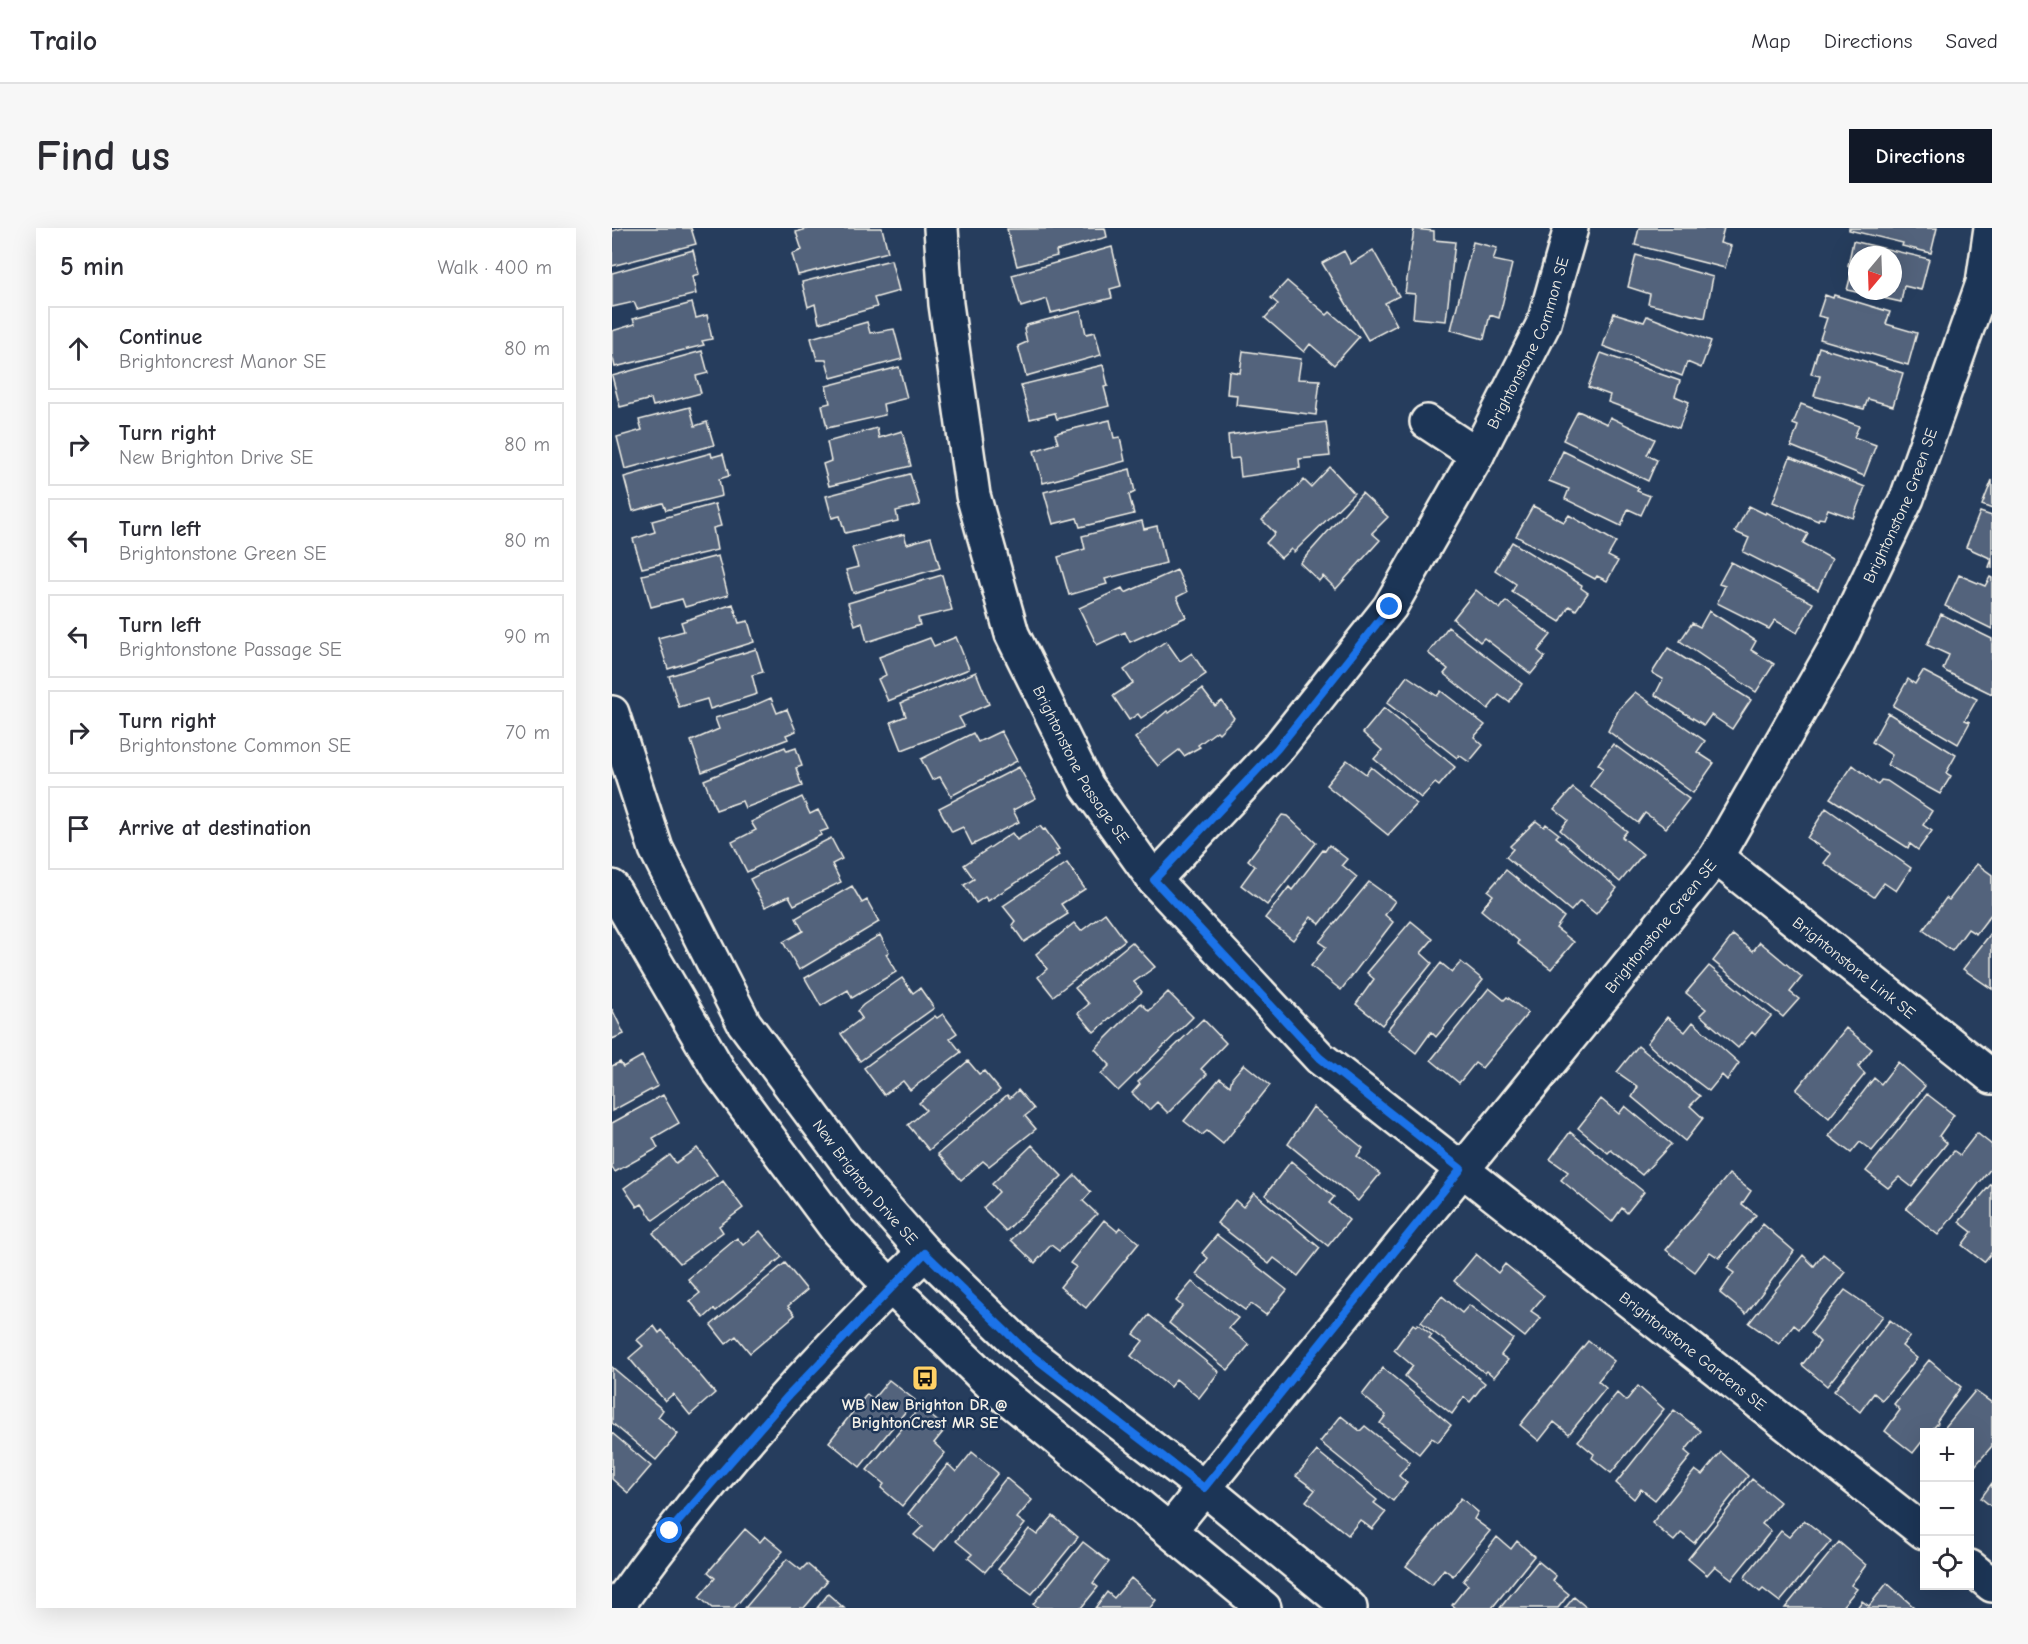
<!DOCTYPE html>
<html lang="en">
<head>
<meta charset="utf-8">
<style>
  body { margin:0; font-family:"Comic Neue",sans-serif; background:#f7f7f7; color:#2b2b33 }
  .controls { position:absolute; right:18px; bottom:18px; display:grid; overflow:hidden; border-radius:0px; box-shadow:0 6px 24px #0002 }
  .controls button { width:54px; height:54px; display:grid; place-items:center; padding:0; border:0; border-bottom:2px solid #e1e1e2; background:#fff; color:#2b2b33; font:30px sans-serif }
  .compass { position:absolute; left:1236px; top:18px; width:54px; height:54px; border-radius:50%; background:#fff; box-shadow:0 6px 24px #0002; rotate:199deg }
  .stop { position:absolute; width:18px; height:18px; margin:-14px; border:4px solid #1a73e8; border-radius:50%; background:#fff }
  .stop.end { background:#1a73e8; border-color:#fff; box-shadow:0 2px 6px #0008 }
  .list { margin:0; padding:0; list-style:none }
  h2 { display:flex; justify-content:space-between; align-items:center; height:78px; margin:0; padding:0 24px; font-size:26px }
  h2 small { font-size:20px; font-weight:400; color:#7c7c81 }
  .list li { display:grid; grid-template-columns:39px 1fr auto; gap:18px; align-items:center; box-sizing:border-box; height:84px; margin:0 12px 12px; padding:0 12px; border:2px solid #e1e1e2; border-radius:0px }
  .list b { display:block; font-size:22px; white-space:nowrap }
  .list p { margin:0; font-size:20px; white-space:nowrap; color:#7c7c81 }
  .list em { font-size:20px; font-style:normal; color:#7c7c81 }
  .icon { flex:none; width:33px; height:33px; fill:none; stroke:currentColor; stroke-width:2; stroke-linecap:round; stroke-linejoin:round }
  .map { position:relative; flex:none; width:1380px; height:1380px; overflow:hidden; border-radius:0px }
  header { display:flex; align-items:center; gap:36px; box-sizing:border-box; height:84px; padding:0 30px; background:#fff; border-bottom:2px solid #e1e1e2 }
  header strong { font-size:28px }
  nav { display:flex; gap:33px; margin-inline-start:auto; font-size:21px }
  .intro { display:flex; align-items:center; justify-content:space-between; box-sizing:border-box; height:144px; padding:0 36px }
  h1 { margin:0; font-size:42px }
  .button { padding:15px 27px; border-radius:0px; background:#111827; color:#fff; font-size:21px; font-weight:700 }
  main { display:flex; gap:36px; padding:0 36px }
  aside { flex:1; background:#fff; border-radius:0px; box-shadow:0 6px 24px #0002 }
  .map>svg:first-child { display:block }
  .building { fill:#52647b; stroke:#f4f1e8; stroke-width:1.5; fill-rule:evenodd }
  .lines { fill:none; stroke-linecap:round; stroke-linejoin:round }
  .minor-casing { stroke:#f4f1e8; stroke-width:38 }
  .minor { stroke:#1d3557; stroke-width:33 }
  .route { stroke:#1a73e8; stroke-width:8 }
  .labels { text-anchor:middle; stroke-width:5; stroke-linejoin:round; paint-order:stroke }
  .street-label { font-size:16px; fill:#f4f1e8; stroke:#1d3557 }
  .poi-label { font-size:16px; font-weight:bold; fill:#f4f1e8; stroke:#1d3557 }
</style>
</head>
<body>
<header>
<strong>Trailo</strong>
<nav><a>Map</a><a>Directions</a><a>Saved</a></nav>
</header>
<div class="intro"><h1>Find us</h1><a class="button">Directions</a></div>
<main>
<aside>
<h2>5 min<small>Walk · 400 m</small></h2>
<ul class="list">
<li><svg class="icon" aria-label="ahead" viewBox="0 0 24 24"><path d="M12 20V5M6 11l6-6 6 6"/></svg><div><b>Continue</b><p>Brightoncrest Manor SE</p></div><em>80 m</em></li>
<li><svg class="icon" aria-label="right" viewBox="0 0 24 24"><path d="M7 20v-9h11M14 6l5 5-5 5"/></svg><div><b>Turn right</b><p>New Brighton Drive SE</p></div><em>80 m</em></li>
<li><svg class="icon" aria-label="left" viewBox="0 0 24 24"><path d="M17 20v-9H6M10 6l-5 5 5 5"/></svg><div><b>Turn left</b><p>Brightonstone Green SE</p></div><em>80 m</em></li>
<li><svg class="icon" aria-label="left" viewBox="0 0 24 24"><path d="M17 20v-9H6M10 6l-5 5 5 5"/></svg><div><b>Turn left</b><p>Brightonstone Passage SE</p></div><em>90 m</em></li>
<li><svg class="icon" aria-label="right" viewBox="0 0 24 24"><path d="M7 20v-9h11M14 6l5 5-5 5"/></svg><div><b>Turn right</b><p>Brightonstone Common SE</p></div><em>70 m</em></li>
<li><svg class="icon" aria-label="arrive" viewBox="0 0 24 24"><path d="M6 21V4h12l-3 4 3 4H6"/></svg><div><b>Arrive at destination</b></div></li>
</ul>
</aside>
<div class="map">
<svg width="1380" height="1380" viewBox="0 0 1380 1380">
  <rect width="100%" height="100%" fill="#263d5d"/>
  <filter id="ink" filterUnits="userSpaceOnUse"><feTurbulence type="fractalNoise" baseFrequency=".0167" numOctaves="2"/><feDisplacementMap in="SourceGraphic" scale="12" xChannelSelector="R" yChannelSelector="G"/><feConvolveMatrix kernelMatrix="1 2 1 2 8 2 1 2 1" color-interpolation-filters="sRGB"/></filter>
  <g filter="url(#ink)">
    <path class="building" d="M11 0H79L84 16 0 38V3Z
      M198 0H270L276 24 186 47 180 26 190 22 184 4Z
      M493 0 495 9 444 23 445 28 405 38 395 1Z
      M1027 0H1112L1108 15 1119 18 1113 40 1023 17Z
      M1237 0H1325L1319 25 1290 18 1291 15 1237 2Z
      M802 1 822 3V12L843 14 834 93 801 90 803 66 793 65Z
      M1241 13 1317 31 1309 62 1292 58 1289 74 1235 62 1241 39 1236 38ZM1245 27H1281V63H1245Z
      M861 14 885 20 881 32 900 36 887 90 878 87 872 111 839 102Z
      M500 19 509 58 498 61 500 70 439 85 435 71 409 79 400 47Z
      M81 22 87 46 80 48 84 66 25 81 22 74 0 79V45Z
      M761 22 787 68 773 75 785 97 756 112 710 35 732 23 739 36Z
      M1024 27 1101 49 1093 90 1036 76 1038 66 1016 59Z
      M279 32 287 63 262 70 265 79 207 95 203 76 196 79 190 54Z
      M675 53 715 87 718 84 747 109 722 137 698 116 692 124 653 90 666 76 659 70Z
      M1213 67 1221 70 1222 67 1278 84 1274 96 1305 105 1296 137 1208 111 1215 90 1206 88Z
      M80 75 84 90 95 87 100 111 90 113 92 117 3 139 0 126V103L23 96 21 91Z
      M469 83 474 106 483 104 489 127 414 148 406 118 415 114 412 101 415 97Z
      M1002 85 1032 94 1035 88 1099 113 1089 140 1075 134 1070 148 991 118Z
      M255 94 258 105 282 101 290 131 219 150 214 132H205L199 110Z
      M1207 119 1291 145 1281 178 1256 171 1252 181 1202 168 1208 148 1199 146Z
      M90 123 96 145 84 148 89 165 41 178 39 171 8 179 0 148Z
      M631 123 689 131 686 151 708 152 704 187 624 177 625 167 615 166 617 143 628 145Z
      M989 125 1068 153 1063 168 1077 174 1067 200 996 174 998 167 976 159Z
      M491 137 496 158 492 159 497 178 445 191 443 185 418 191 409 157Z
      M287 139 295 170 271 176 273 187 215 200 210 177 218 175 214 158Z
      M1189 176 1247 198 1242 209 1264 217 1252 248 1179 218 1186 198 1181 196Z
      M78 179 83 198 95 194 102 217 13 241 5 209 30 202 27 192Z
      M966 183 995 196 998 189 1043 211 1035 227 1045 232 1036 253 951 212Z
      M498 192 502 210 508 209 513 233 431 255 422 223 446 215 443 206 448 204Z
      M714 194 718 228 687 231 688 240 629 249 627 230 618 231 616 207Z
      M265 200 267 210 290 203 299 238 217 258 211 236 219 233 215 214Z
      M951 223 1027 260 1025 263 1038 268 1029 287 1016 281 1009 298 953 271 957 261 937 253Z
      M99 225 100 229 111 226 117 248 107 251 110 268 54 282 51 275 21 283 12 249Z
      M1178 229 1253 259 1241 290 1216 281 1212 291 1207 290 1206 293 1161 274Z
      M718 239 742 265 682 324 679 321 669 330 654 315 663 305 650 292 692 252 699 259Z
      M518 241 523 264 517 267 522 286 468 299 465 290 441 296 432 264Z
      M298 246 308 277 284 283 286 293 233 305 228 288 220 290 214 268Z
      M1380 252V281L1370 277Z
      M750 265 776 289 760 305 768 312 724 361 711 348 707 353 688 335Z
      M103 276 109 298 101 300 105 322 30 340 21 311 43 304 40 293Z
      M921 278 952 294 957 287 1004 314 996 328 1006 333 995 353 985 348 983 351 904 308Z
      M1137 278 1153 286 1154 284 1196 306 1191 315 1220 331 1206 362 1131 324 1137 310 1123 304Z
      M1368 284 1380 288V340L1377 339 1380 331 1354 319Z
      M530 293 532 301 545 298 554 335 493 351 495 356 457 367 446 329 473 321 470 308Z
      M292 306 295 316 319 309 328 340 241 365 234 342 246 339 240 320Z
      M900 314 970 357 969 360 976 365 964 382 957 378 948 394 900 364 904 356 883 342Z
      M106 328 116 367 73 379 70 371 39 379 30 347Z
      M1119 334 1201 375 1185 405 1163 392 1157 401 1105 375 1113 358 1107 356Z
      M565 342 575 364 565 369 574 389 518 414 513 404 485 417 467 380 510 360 513 365Z
      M330 347 340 382 306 390 308 397 255 414 250 394 243 397 236 375Z
      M1347 347 1373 358 1378 349 1380 350V401L1333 378Z
      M864 362 888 381 894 373 939 407 926 423 933 429 919 446 872 410 868 414 841 391Z
      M121 376 127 395 136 393 142 414 56 441 46 410 72 403 69 394Z
      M1097 383 1144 413 1139 422 1162 436 1144 464 1068 413 1080 395 1088 399Z
      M1329 386 1380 411V466L1335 444 1331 441 1337 427 1315 417Z
      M836 399 910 456 897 474 887 467 876 481 832 446 836 441 816 425Z
      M344 409 357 441 276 473 266 451 274 447 267 429 318 410 322 418Z
      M554 413 568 433 580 425 594 446 529 490 526 486 517 492 501 468 521 455 512 442Z
      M1056 420 1139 472 1120 501 1099 487 1092 497 1043 467 1051 451 1040 445Z
      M144 421 151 444 140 447 145 466 98 481 95 471 67 479 57 448Z
      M1311 443 1365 471 1353 492 1358 494 1346 516 1281 478 1296 451 1303 456Z
      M364 444 377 476 347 489 352 498 290 522 279 494 294 488 289 475Z
      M795 448 825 468 829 463 873 497 862 509 871 517 857 534 847 527 845 530 775 475Z
      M590 461 603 478 610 473 622 490 607 505 605 503 586 517 588 519 572 528 567 522 546 538 523 510 555 483 557 485Z
      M1023 464 1093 513 1085 524 1102 535 1081 565 996 503 1007 481Z
      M159 470 165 485 175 481 184 503 174 507 176 511 90 544 79 513 107 501 103 490 134 481Z
      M772 480 843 539 827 558 823 555 809 570 762 531 770 522 751 505Z
      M1276 485 1344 527 1334 545 1339 548 1328 566 1275 537 1280 527 1260 514Z
      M389 503 405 533 339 568 328 549 320 552 309 531 361 505 366 514Z
      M1001 516 1077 571 1054 600 1033 585 1026 595 978 558 991 540 986 536Z
      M173 519 175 523 184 520 190 538 184 540 190 558 133 580 130 573 104 582 92 552Z
      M735 532 754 546 759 539 805 576 776 607 714 557Z
      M1241 537 1266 557 1269 552 1275 553 1320 583 1311 597 1320 603 1306 622 1298 616 1296 620 1218 570Z
      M407 539 424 570 401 582 407 594 360 617 351 599 340 604 327 580Z
      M961 560 1015 603 1010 609 1031 626 1008 654 948 602 956 592 942 581Z
      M190 569 198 586 206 582 216 601 208 604 209 607 135 644 120 614 144 602 139 594Z
      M1214 580 1299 640 1284 663 1272 655 1262 669 1212 635 1219 626 1195 610Z
      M670 587 675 588 704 615 655 677 629 657 643 638 636 632Z
      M924 593 932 599 934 596 947 606 944 609 1005 660 984 686 968 673 959 683 894 629 901 621 898 618Z
      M428 598 431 602 433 601 447 621 444 622 447 627 376 673 373 669 364 675 352 657 362 651 352 637 400 605 405 612Z
      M219 610 230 631 220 636 229 654 182 677 177 668 153 679 138 651Z
      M717 617 735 631 730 637 745 649 708 696 699 689 681 712 653 690 677 659 680 662 711 622 713 623Z
      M455 635 473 661 449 676 456 686 412 714 400 697 403 693 391 678Z
      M1365 636 1380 647V685L1364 706 1356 701 1340 723 1311 702 1334 670 1337 672Z
      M894 642 952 689 944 700 962 714 939 741 906 716 907 713 869 682 881 667 876 663Z
      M757 654 783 673 773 687 781 694 729 762 699 738 714 719 707 714Z
      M240 658 250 675 255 672 267 694 187 742 171 714 191 703 184 690Z
      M493 685 513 712 441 768 426 749 435 741 424 726 462 695 469 703Z
      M799 693 821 711 809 725 820 735 770 797 744 776 762 751 755 745Z
      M1380 704V761L1351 741Z
      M268 707 277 724 274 726 284 744 240 770 236 762 209 778 193 750Z
      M1121 707 1141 723 1148 714 1190 749 1178 764 1187 771 1171 789 1101 733Z
      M520 714 543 739 522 754 530 764 482 804 466 785 477 776 463 760Z
      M849 734 871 752 824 809 819 804 804 825 775 802 829 735 840 744Z
      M1097 738 1159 788 1143 807 1140 804 1126 820 1088 787 1094 781 1074 765Z
      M290 750 301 765 308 760 322 780 248 833 229 806 250 790 245 783 251 777Z
      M877 760 892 772 895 769 916 785 870 840 863 835 847 855 819 832Z
      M556 764 581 789 506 863 489 846 498 837 483 821 529 775 537 783Z
      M0 781 12 806 0 811Z
      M331 786 345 805 338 810 349 824 298 862 291 853 272 867 252 840 323 788 325 790Z
      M1055 789 1073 804 1081 794 1127 835 1115 852 1110 847 1097 863 1059 834 1058 836 1035 815Z
      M591 791 614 815 589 841 595 846 556 885 545 874 537 882 520 865 528 856 526 854Z
      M1234 800 1260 821 1246 839 1253 846 1217 890 1184 862Z
      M1026 818 1088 868 1078 878 1091 890 1073 913 1020 869 1026 859 1005 844Z
      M30 828 46 858 0 883V838L8 834 11 839Z
      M356 833 367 846 372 843 388 862 317 922 296 897 314 882 307 875Z
      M1286 834 1313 858 1260 923 1248 914 1239 925 1217 908 1262 850 1269 856Z
      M632 836 658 857 611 916 595 903 590 907 572 893 608 850 618 858 620 850Z
      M406 862 422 881 413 888 424 901 377 938 371 933 349 952 326 926 395 867 398 870Z
      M1315 866 1342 887 1327 908 1335 915 1300 959 1287 949 1276 960 1254 943Z
      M51 867 67 895 41 910 46 920 3 944 0 939V895Z
      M989 871 1007 886 1013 878 1059 916 1030 947 999 922 996 925 966 900Z
      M701 879 751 920 745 928 768 946 746 973 676 916Z
      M958 904 1032 964 1015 985 1010 980 1000 994 949 952 956 944 938 931Z
      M1365 905 1380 917V939L1326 1007 1294 981 1342 923 1348 927Z
      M420 917 450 948 394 1003 371 980 387 964 380 956Z
      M85 920 105 947 41 992 30 976 25 979 12 960 58 927 64 935Z
      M679 933 722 969 717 975 737 992 716 1018 653 967Z
      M1117 946 1139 963 1130 976 1144 987 1107 1030 1098 1024 1083 1044 1054 1022Z
      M463 947 479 964 471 973 485 986 447 1023 439 1017 423 1035 399 1012Z
      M111 953 131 980 107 998 111 1004 68 1035 41 1005Z
      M1380 955V1024L1372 1034 1350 1017 1360 1004 1347 994Z
      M642 965 708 1020 686 1048 662 1030 657 1036 605 995 623 972 631 979Z
      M492 992 505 1003 508 999 527 1015 474 1080 448 1059 464 1039 458 1035Z
      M1151 996 1182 1023 1134 1086 1108 1065 1122 1045 1115 1040Z
      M148 1003 170 1029 104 1083 102 1081 92 1090 78 1073 88 1065 76 1051 125 1010 131 1017Z
      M605 1007 675 1062 654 1087 639 1076 633 1082 584 1046 596 1030 590 1025Z
      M864 1026 886 1045 893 1036 932 1068 919 1083 929 1090 913 1109 842 1053Z
      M1211 1026 1233 1044 1187 1101 1182 1097 1167 1116 1137 1095 1191 1027 1202 1038Z
      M173 1035 195 1062 176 1078 183 1087 138 1125 124 1108 114 1116 99 1097Z
      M580 1054 626 1090 617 1100 637 1117 616 1142 557 1095 570 1078 564 1073Z
      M1233 1062 1271 1088 1215 1158 1190 1137 1208 1114 1199 1105Z
      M830 1068 850 1085 857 1077 901 1111 889 1127 896 1132 882 1149 875 1143 873 1145 809 1094Z
      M537 1087 607 1144 587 1170 564 1151 558 1159 519 1128 531 1113 522 1106Z
      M1278 1092 1298 1108 1290 1118 1305 1130 1270 1172 1262 1165 1248 1184 1222 1163Z
      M801 1096 804 1098 806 1096 820 1107 817 1110 873 1155 858 1174 852 1169 840 1186 797 1152 793 1148 801 1138 782 1122Z
      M42 1098 47 1105 50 1102 103 1165 78 1187 61 1166 53 1173 17 1130 31 1118 25 1112Z
      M976 1113 1002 1133 986 1153 994 1160 957 1206 942 1194 927 1213 908 1197Z
      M1317 1132 1349 1159 1325 1193 1326 1195 1318 1204H1312V1211L1301 1225 1273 1203 1288 1182 1282 1176Z
      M0 1139 51 1182 46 1189 66 1206 44 1232 0 1195Z
      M771 1140 839 1197 826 1214 820 1210 807 1226 768 1195 774 1187 750 1167Z
      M277 1152 303 1172 248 1239 217 1214 255 1166 261 1171Z
      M1026 1158 1052 1181 999 1245 980 1230 982 1226 966 1213 1005 1165 1014 1173Z
      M1363 1163 1380 1175V1218L1363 1238 1358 1234V1204H1329Z
      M308 1179 334 1200 322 1215 333 1225 290 1278 269 1260 272 1256 255 1242Z
      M1062 1182 1089 1203 1073 1223 1079 1228 1043 1272 1029 1261 1022 1271 1004 1255Z
      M729 1188 748 1203 753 1198 798 1234 787 1248 795 1255 781 1273 708 1214Z
      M0 1205 39 1238 16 1265 0 1251Z
      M705 1223 765 1272 762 1275 774 1284 760 1301 748 1292 736 1307 694 1273 703 1262 684 1248Z
      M360 1224 386 1245 322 1323 302 1307 311 1298 296 1286 336 1236 344 1244Z
      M1109 1224 1136 1248 1082 1315 1069 1305 1062 1313 1040 1295 1083 1242 1090 1247Z
      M394 1250 420 1272 405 1290 413 1296 373 1344 356 1330 360 1326 344 1313Z
      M1140 1251 1168 1274 1150 1296 1159 1303 1120 1351 1103 1338 1095 1347 1076 1331Z
      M1380 1255V1279L1369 1270Z
      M849 1270 866 1284 862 1291 878 1303 841 1348 832 1341 820 1357 794 1338Z
      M441 1288 466 1309 420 1366 386 1341 417 1301 425 1307Z
      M1192 1292 1219 1313 1168 1374 1151 1361 1148 1364 1133 1351 1134 1347 1169 1303 1177 1309Z
      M133 1301 148 1314 153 1308 171 1323 122 1380H100L87 1369 103 1350 96 1344Z
      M885 1309 899 1321 905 1313 922 1328 880 1380H844L840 1377 856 1357 851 1353Z
      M471 1314 497 1334 481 1355 486 1359 469 1380H427L421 1376Z
      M1227 1314 1254 1337 1239 1357 1245 1361 1229 1380H1173Z
      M175 1331 189 1342 195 1336 215 1353 192 1380H133Z
      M926 1333 944 1348 941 1353 957 1366 946 1380H888Z
      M519 1350 544 1372 538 1380H483L495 1364 502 1370Z
      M1275 1355 1303 1380H1245L1250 1373 1257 1378Z
      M216 1366 232 1380H205Z
      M962 1369 975 1380H953Z"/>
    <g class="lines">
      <defs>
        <g id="minor">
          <path id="s1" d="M329 0 334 76 361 267 400 406 475 558 542 652 708 830 1312 1304"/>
          <path d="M815 194 865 227"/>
          <path id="s2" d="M0 485 44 621 132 795 250 954 313 1025 414 1123 592 1260 738 1380"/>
          <path id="s3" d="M1104 629 1380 849"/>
          <path id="s4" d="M542 652 665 521 778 379 865 227 932 95 959 0"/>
          <path d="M0 659 107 843 226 1003 278 1058 381 1158 652 1380"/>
          <path id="s5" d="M558 1302 1104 629 1225 417 1295 270 1371 55 1379 0"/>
          <path d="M1358 1339 1380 1357"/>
          <path d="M4 1380C94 1252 200 1133 313 1025"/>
        </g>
      </defs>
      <use href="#minor" class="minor-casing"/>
      <use href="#minor" class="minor"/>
    </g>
  </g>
  <g class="lines" filter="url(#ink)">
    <path class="route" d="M58 1303 176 1168 313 1025 414 1123 592 1260 849 941 708 830 542 652 665 521 778 379"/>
  </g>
  <defs>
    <symbol id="bus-square" viewBox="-11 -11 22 22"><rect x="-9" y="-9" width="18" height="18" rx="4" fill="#ffd166" stroke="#1d3557"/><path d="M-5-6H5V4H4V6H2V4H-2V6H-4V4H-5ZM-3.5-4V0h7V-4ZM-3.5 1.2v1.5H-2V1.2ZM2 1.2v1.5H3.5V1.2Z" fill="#111"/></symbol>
  </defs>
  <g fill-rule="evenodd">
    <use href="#bus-square" x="298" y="1135" width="30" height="30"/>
  </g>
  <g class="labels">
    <g class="street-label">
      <text dy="6" stroke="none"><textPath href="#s4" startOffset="660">Brightonstone Common SE</textPath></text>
      <text dy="6" stroke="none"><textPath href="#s5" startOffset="1264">Brightonstone Green SE</textPath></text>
      <text dy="6" stroke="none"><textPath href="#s1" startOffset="561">Brightonstone Passage SE</textPath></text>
      <text dy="6" stroke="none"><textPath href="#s5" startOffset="778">Brightonstone Green SE</textPath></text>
      <text dy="6" stroke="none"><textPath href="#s3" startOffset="177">Brightonstone Link SE</textPath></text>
      <text dy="6" stroke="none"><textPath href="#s2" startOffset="538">New Brighton Drive SE</textPath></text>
      <text dy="6" stroke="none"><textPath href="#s1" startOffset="1416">Brightonstone Gardens SE</textPath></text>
    </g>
    <g class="poi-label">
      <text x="313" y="1182">WB New Brighton DR @<tspan x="313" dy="18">BrightonCrest MR SE</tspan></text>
    </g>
  </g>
</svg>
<div class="controls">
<button>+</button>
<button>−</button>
<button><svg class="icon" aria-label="locate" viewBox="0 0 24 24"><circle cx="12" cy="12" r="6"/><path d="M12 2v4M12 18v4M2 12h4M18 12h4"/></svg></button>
</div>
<svg class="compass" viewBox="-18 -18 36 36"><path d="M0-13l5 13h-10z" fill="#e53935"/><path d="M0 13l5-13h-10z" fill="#7c7c81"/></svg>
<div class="stop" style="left:58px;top:1303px"></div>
<div class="stop end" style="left:778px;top:379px"></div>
</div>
</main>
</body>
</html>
